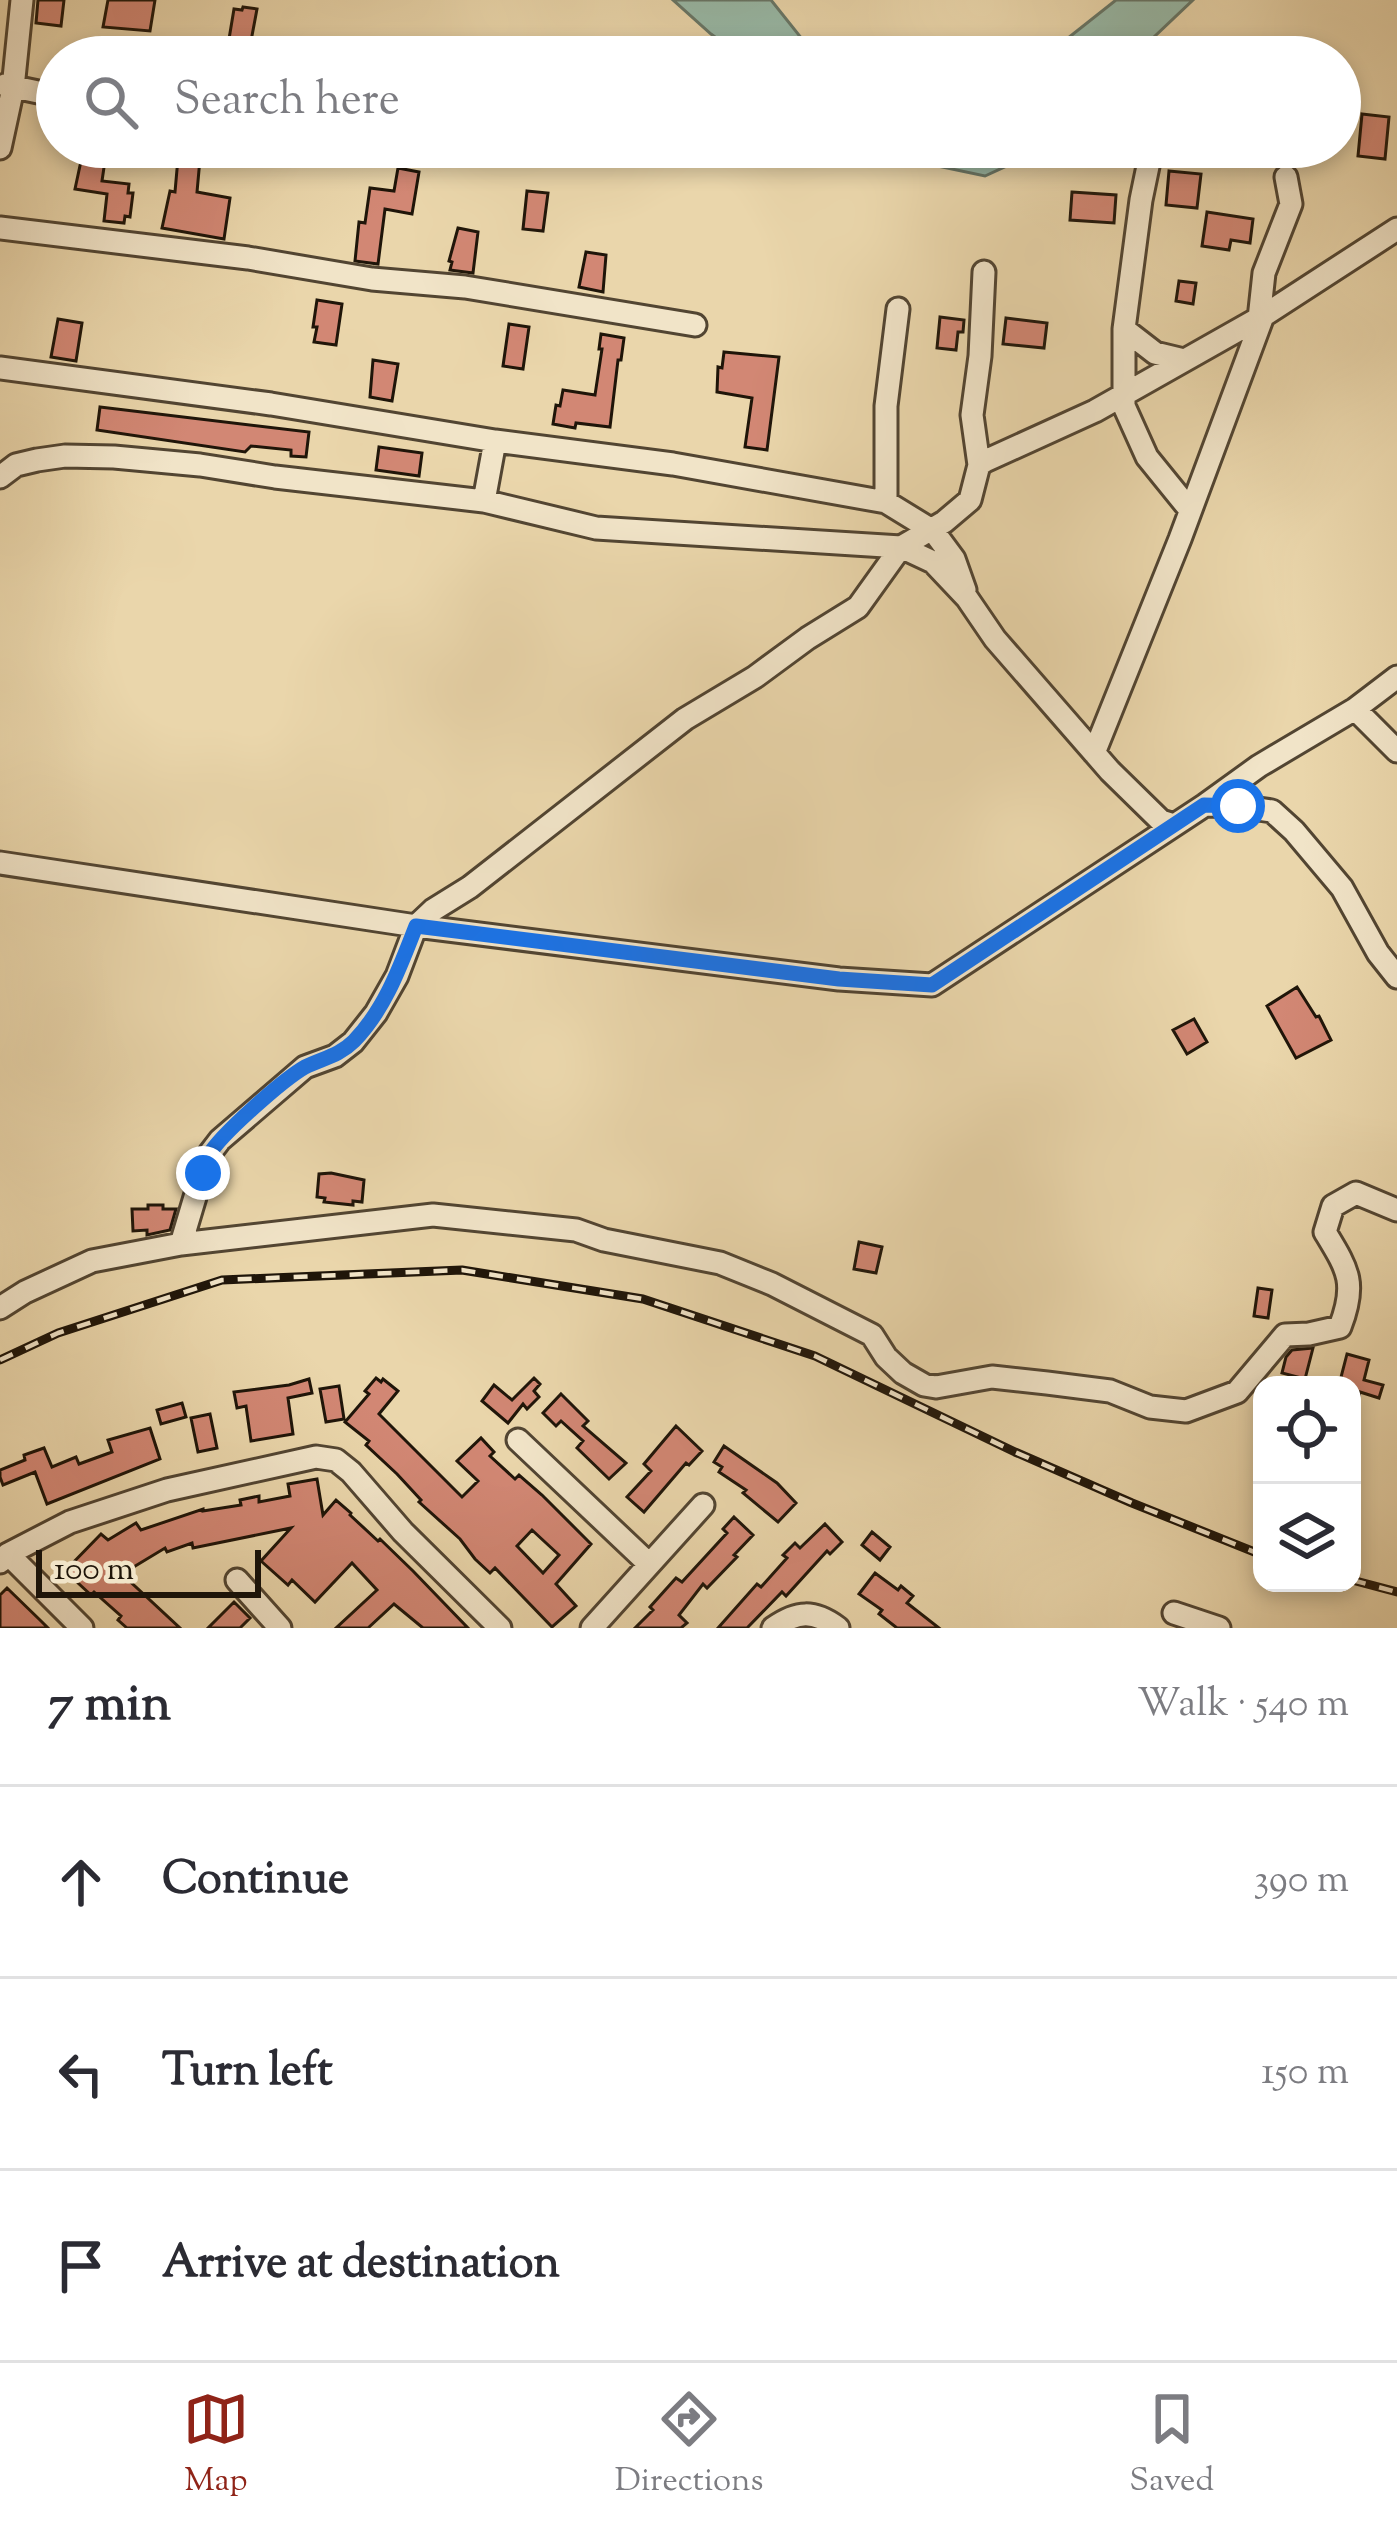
<!DOCTYPE html>
<html lang="en">
<head>
<meta charset="utf-8">
<style>
  body { margin:0; font-family:"Sorts Mill Goudy",serif; background:#f7f7f7; color:#2b2b33 }
  .controls { position:absolute; right:36px; bottom:36px; display:grid; overflow:hidden; border-radius:24px; box-shadow:0 6px 18px #0003 }
  .controls button { width:108px; height:108px; display:grid; place-items:center; padding:0; border:0; border-bottom:3px solid #e1e1e2; background:#fff; color:#2b2b33; font:60px sans-serif }
  .scale { position:absolute; left:36px; bottom:30px; width:225px; box-sizing:border-box; padding-left:12px; border:6px solid #1f1509; border-top:0; font-size:33px; line-height:42px; white-space:nowrap; color:#1f1509; -webkit-text-stroke:9px #f1e4c8; paint-order:stroke }
  .stop { position:absolute; width:36px; height:36px; margin:-27px; border:9px solid #1a73e8; border-radius:50%; background:#fff }
  .stop.end { background:#1a73e8; border-color:#fff; box-shadow:0 3px 12px #0008 }
  .list { margin:0; padding:0; list-style:none }
  h2 { display:flex; justify-content:space-between; align-items:center; height:156px; margin:0; padding:0 48px; font-size:51px }
  h2 small { font-size:39px; font-weight:400; color:#7c7c81 }
  .list li { display:grid; grid-template-columns:78px 1fr auto; gap:36px; align-items:center; box-sizing:border-box; height:192px; padding:0 48px; border-top:3px solid #e1e1e2 }
  .list b { display:block; font-size:45px; white-space:nowrap }
  .list em { font-size:39px; font-style:normal; color:#7c7c81 }
  .icon { flex:none; width:66px; height:66px; fill:none; stroke:currentColor; stroke-width:2; stroke-linecap:round; stroke-linejoin:round }
  .map { position:relative; flex:none; width:1397px; height:1628px; overflow:hidden }
  .search { position:absolute; background:#fff; box-shadow:0 6px 18px #0003; left:36px; right:36px; top:36px; height:132px; display:flex; align-items:center; gap:30px; box-sizing:border-box; padding:0 42px; border-radius:66px; color:#7c7c81; font-size:45px }
  .sheet { height:732px; background:#fff }
  nav { display:flex; justify-content:space-around; align-items:center; box-sizing:border-box; height:168px; border-top:3px solid #e1e1e2; background:#fff; font-size:33px; color:#7c7c81 }
  nav a { display:grid; justify-items:center; gap:6px }
  nav .on { color:#8f2418 }
  .map>svg:first-child { display:block }
  .water { fill:#98b9a7; stroke:#687768; stroke-width:3 }
  .building { fill:#d28774; stroke:#1f1509; stroke-width:3; fill-rule:evenodd }
  .lines { fill:none; stroke-linecap:round; stroke-linejoin:round }
  .minor-casing { stroke:#524532; stroke-width:27 }
  .minor { stroke:#f1e4c8; stroke-width:21 }
  .rail-casing { stroke:#1f1509; stroke-width:9 }
  .rail { stroke:#f1e4c8; stroke-width:4.5; stroke-dasharray:14; stroke-linecap:butt }
  .route { stroke:#1a73e8; stroke-width:15 }
</style>
</head>
<body>
<div class="map">
<svg width="1397" height="1628" viewBox="0 0 1397 1628">
  <rect width="100%" height="100%" fill="#ead6ab"/>
  <filter id="stains"><feTurbulence type="fractalNoise" baseFrequency=".00167" numOctaves="4"/><feColorMatrix values="0 0 0 0 .2 0 0 0 0 .09 0 0 0 0 .02 0 0 0 .5 -.17"/></filter>
  <radialGradient id="worn" r=".72"><stop offset=".6" stop-color="#630" stop-opacity="0"/><stop offset="1" stop-color="#630" stop-opacity=".3"/></radialGradient>
  <path class="water" d="M673 0H771L802 39 825 57H742L711 34Z
    M1116 0H1193L1137 53 1100 57H1044Z
    M864 147H1042L1037 152 985 176 871 152Z"/>
  <path class="building" d="M38 0H64L61 26 36 23Z
    M108 0H155L150 31 103 27Z
    M243 7 257 9 248 57H226L234 9 242 10Z
    M1362 114 1389 117 1385 159 1358 156Z
    M84 147H107L102 181 129 184 128 193H133L130 217 125 216 124 223 104 221 107 194 75 189Z
    M179 147 201 148 197 192 230 198 224 239 162 228 170 191 175 192Z
    M398 168 419 172 412 214 385 209 378 264 355 261 359 222 365 223 370 188 394 191Z
    M1169 171 1201 174 1197 208 1166 205Z
    M527 191 548 193 543 231 523 229Z
    M1072 192 1116 195 1114 223 1070 220Z
    M1207 212 1253 219 1250 243 1231 240 1229 250 1202 246Z
    M458 228 478 232 473 273 450 270 452 262 449 261Z
    M586 252 606 255 603 292 579 287Z
    M1179 281 1196 283 1193 304 1176 301Z
    M317 300 342 304 336 345 314 342 317 327H313Z
    M940 317 964 320 963 332H958L956 350 937 348Z
    M1006 318 1047 323 1044 348 1003 344Z
    M58 319 82 323 76 361 51 357Z
    M509 324 529 327 523 369 503 366Z
    M601 334 624 338 621 360H618L610 427 576 423 575 428 553 424 556 405 560 406 563 390 595 395 602 349H599Z
    M724 352 779 357 767 450 745 447 752 398 717 392 718 367 722 368Z
    M373 360 398 364 392 401 370 397Z
    M100 407 309 432 306 457 291 456V450L251 446 245 452 97 430Z
    M379 447 422 453 419 476 376 470Z
    M1297 987 1316 1017 1319 1016 1331 1040 1296 1058 1267 1006Z
    M1194 1019 1207 1042 1187 1054 1173 1030Z
    M331 1173 364 1180 362 1202 353 1201V1205L324 1202 325 1198 317 1197 319 1174Z
    M148 1205H163V1209H176L170 1230 147 1235V1230L133 1231 132 1209H148Z
    M859 1242 882 1247 876 1273 854 1269Z
    M1258 1288 1272 1290 1268 1318 1254 1316Z
    M1313 1348 1305 1379 1282 1373 1286 1357 1292 1350Z
    M1347 1354 1369 1360 1364 1380 1383 1385 1379 1398 1360 1392 1356 1408H1352V1385H1339Z
    M376 1378 381 1382 383 1379 398 1391 379 1414 462 1497 478 1481 457 1461 481 1438 494 1452 490 1456 515 1479 519 1475 542 1495 591 1544 556 1584 576 1606 552 1627 495 1568 490 1573 475 1559 460 1539 419 1502 421 1500 397 1474 366 1445 369 1441 345 1422 369 1394 365 1391ZM532 1530 559 1555 543 1573 517 1546Z
    M534 1378 540 1384 534 1391 539 1397 527 1409 523 1404 508 1423 482 1401 494 1385 512 1400Z
    M309 1379 312 1393 288 1398 293 1434 251 1441 246 1406 237 1408 234 1392 289 1385Z
    M339 1386 344 1419 326 1422 320 1389Z
    M561 1394 588 1421 583 1426 626 1463 609 1479 577 1448 583 1441 561 1421 556 1426 543 1413Z
    M182 1403 186 1417 161 1424 157 1410Z
    M210 1414 217 1448 198 1452 191 1418Z
    M676 1426 702 1451 689 1465 686 1463 644 1512 627 1497 651 1471 644 1464Z
    M150 1428 160 1459 47 1504 35 1472 3 1485 0 1477V1470L25 1460 24 1455 44 1448 52 1467 76 1457 79 1464 112 1452 108 1440Z
    M724 1446 777 1483 796 1503 778 1522 743 1493 746 1490 719 1472 722 1467 714 1462Z
    M317 1479 323 1515 336 1500 351 1513 350 1515 378 1541 380 1539 413 1571 468 1628H423L394 1604 368 1628H336L377 1590 352 1563 315 1602 292 1580 288 1585 261 1561 291 1528 193 1548 192 1543 167 1552 165 1548 122 1574 180 1628H127L118 1620 121 1616 94 1592 91 1595 65 1571 101 1534 108 1540 136 1523 141 1530 203 1509V1511L241 1505 240 1500 259 1496V1502L290 1496 288 1484Z
    M734 1517 753 1535 734 1555 737 1557 707 1588 703 1584 679 1615 687 1623 681 1628H635L653 1610 650 1607 676 1578 682 1582 727 1533 723 1529Z
    M825 1524 842 1542 830 1554 827 1551 786 1596 782 1592 747 1628H718L757 1584 761 1587 787 1558 783 1555 795 1543 800 1548Z
    M872 1532 890 1547 880 1560 862 1545Z
    M875 1573 898 1590 901 1586 913 1596 907 1603 939 1628H897L879 1614 882 1610 859 1594Z
    M7 1588 41 1621 48 1628H0V1595Z
    M234 1602 250 1618 240 1628H208Z"/>
  <g class="lines">
    <defs>
      <path id="minor" d="M5 85 57 96
        M455 147 502 152
        M1152 147 1141 200 1124 329V406L1147 457 1190 510
        M0 148 13 88 22 0
        M0 228 248 258 372 279 465 287 695 325
        M1259 319 1264 273 1291 204 1286 177
        M1124 329 1155 353 1184 360
        M0 368 271 404 495 441 673 464 886 502 930 529 937 536 954 559 965 590
        M979 465 972 415 980 356 984 272
        M0 477 16 465 37 460 65 456 114 457 200 465 275 477 484 501 596 528 901 547 933 562 967 598 995 639 1110 771 1161 821 1174 825
        M484 501 495 441
        M886 502V406L898 309
        M1355 709 1397 751
        M1094 753 1180 539 1263 316
        M1205 805 1237 806 1272 811 1294 831 1342 888 1378 953 1397 977
        M0 863 416 926 839 979 932 985 1205 805 1259 766 1355 709 1397 677
        M181 1244 207 1157 220 1140 305 1067 335 1056 353 1042 376 1013 397 976 416 926 433 910 470 887 685 719 755 677 808 638 858 607 901 547 944 522 970 500 979 465 985 461 1095 411 1263 316 1397 229
        M0 1308 25 1292 92 1261 181 1244 433 1215 576 1230 604 1240 720 1263 772 1284 872 1335 886 1357 903 1373 924 1385 936 1387 992 1377 1047 1383 1110 1391 1150 1407 1186 1411 1237 1392 1285 1335 1309 1334 1340 1327C1357 1283 1348 1270 1325 1232L1333 1206 1356 1193 1397 1210
        M518 1440 649 1564
        M8 1554 82 1628
        M0 1562 8 1554 70 1522 167 1490 316 1457 336 1460 351 1472 403 1532 500 1628
        M237 1580 280 1628
        M1174 1613 1219 1628
        M592 1628 703 1505
        M773 1628C797 1611 814 1610 838 1628"/>
    </defs>
    <use href="#minor" class="minor-casing"/>
    <use href="#minor" class="minor"/>
    <defs>
      <path id="rail" d="M0 1360 58 1333 222 1280 462 1270 643 1299 815 1356 1015 1452 1132 1503 1262 1555
        M1352 1580 1397 1592"/>
    </defs>
    <use href="#rail" class="rail-casing"/>
    <use href="#rail" class="rail"/>
  </g>
  <g class="lines">
    <path class="route" d="M203 1173C204 1169 206 1159 209 1155 220 1135 284 1079 305 1067 323 1058 339 1056 354 1041 385 1009 400 967 416 926L839 979 932 985 1204 805 1238 806"/>
  </g>
  <rect width="100%" height="100%" filter="url(#stains)"/>
  <rect width="100%" height="100%" fill="url(#worn)"/>
</svg>
<div class="controls">
<button><svg class="icon" aria-label="locate" viewBox="0 0 24 24"><circle cx="12" cy="12" r="6"/><path d="M12 2v4M12 18v4M2 12h4M18 12h4"/></svg></button>
<button><svg class="icon" aria-label="layers" viewBox="0 0 24 24"><path d="M12 4l9 5-9 5-9-5zM3 14l9 5 9-5"/></svg></button>
</div>
<div class="scale">100 m</div>
<div class="stop" style="left:1238px;top:806px"></div>
<div class="stop end" style="left:203px;top:1173px"></div>
<div class="search"><svg class="icon" aria-label="search" viewBox="0 0 24 24"><circle cx="10" cy="10" r="6"/><path d="M15 15l6 6"/></svg>Search here</div>
</div>
<section class="sheet">
<h2>7 min<small>Walk · 540 m</small></h2>
<ul class="list">
<li><svg class="icon" aria-label="ahead" viewBox="0 0 24 24"><path d="M12 20V5M6 11l6-6 6 6"/></svg><div><b>Continue</b></div><em>390 m</em></li>
<li><svg class="icon" aria-label="left" viewBox="0 0 24 24"><path d="M17 20v-9H6M10 6l-5 5 5 5"/></svg><div><b>Turn left</b></div><em>150 m</em></li>
<li><svg class="icon" aria-label="arrive" viewBox="0 0 24 24"><path d="M6 21V4h12l-3 4 3 4H6"/></svg><div><b>Arrive at destination</b></div></li>
</ul>
</section>
<nav>
<a class="on"><svg class="icon" aria-label="map" viewBox="0 0 24 24"><path d="M3 6l6-2 6 2 6-2v14l-6 2-6-2-6 2zM9 4v14M15 6v14"/></svg>Map</a>
<a><svg class="icon" aria-label="directions" viewBox="0 0 24 24"><path d="M12 3l9 9-9 9-9-9zM9 14v-3h6M13 9l2 2-2 2"/></svg>Directions</a>
<a><svg class="icon" aria-label="saved" viewBox="0 0 24 24"><path d="M7 4h10v16l-5-4-5 4z"/></svg>Saved</a>
</nav>
</body>
</html>
